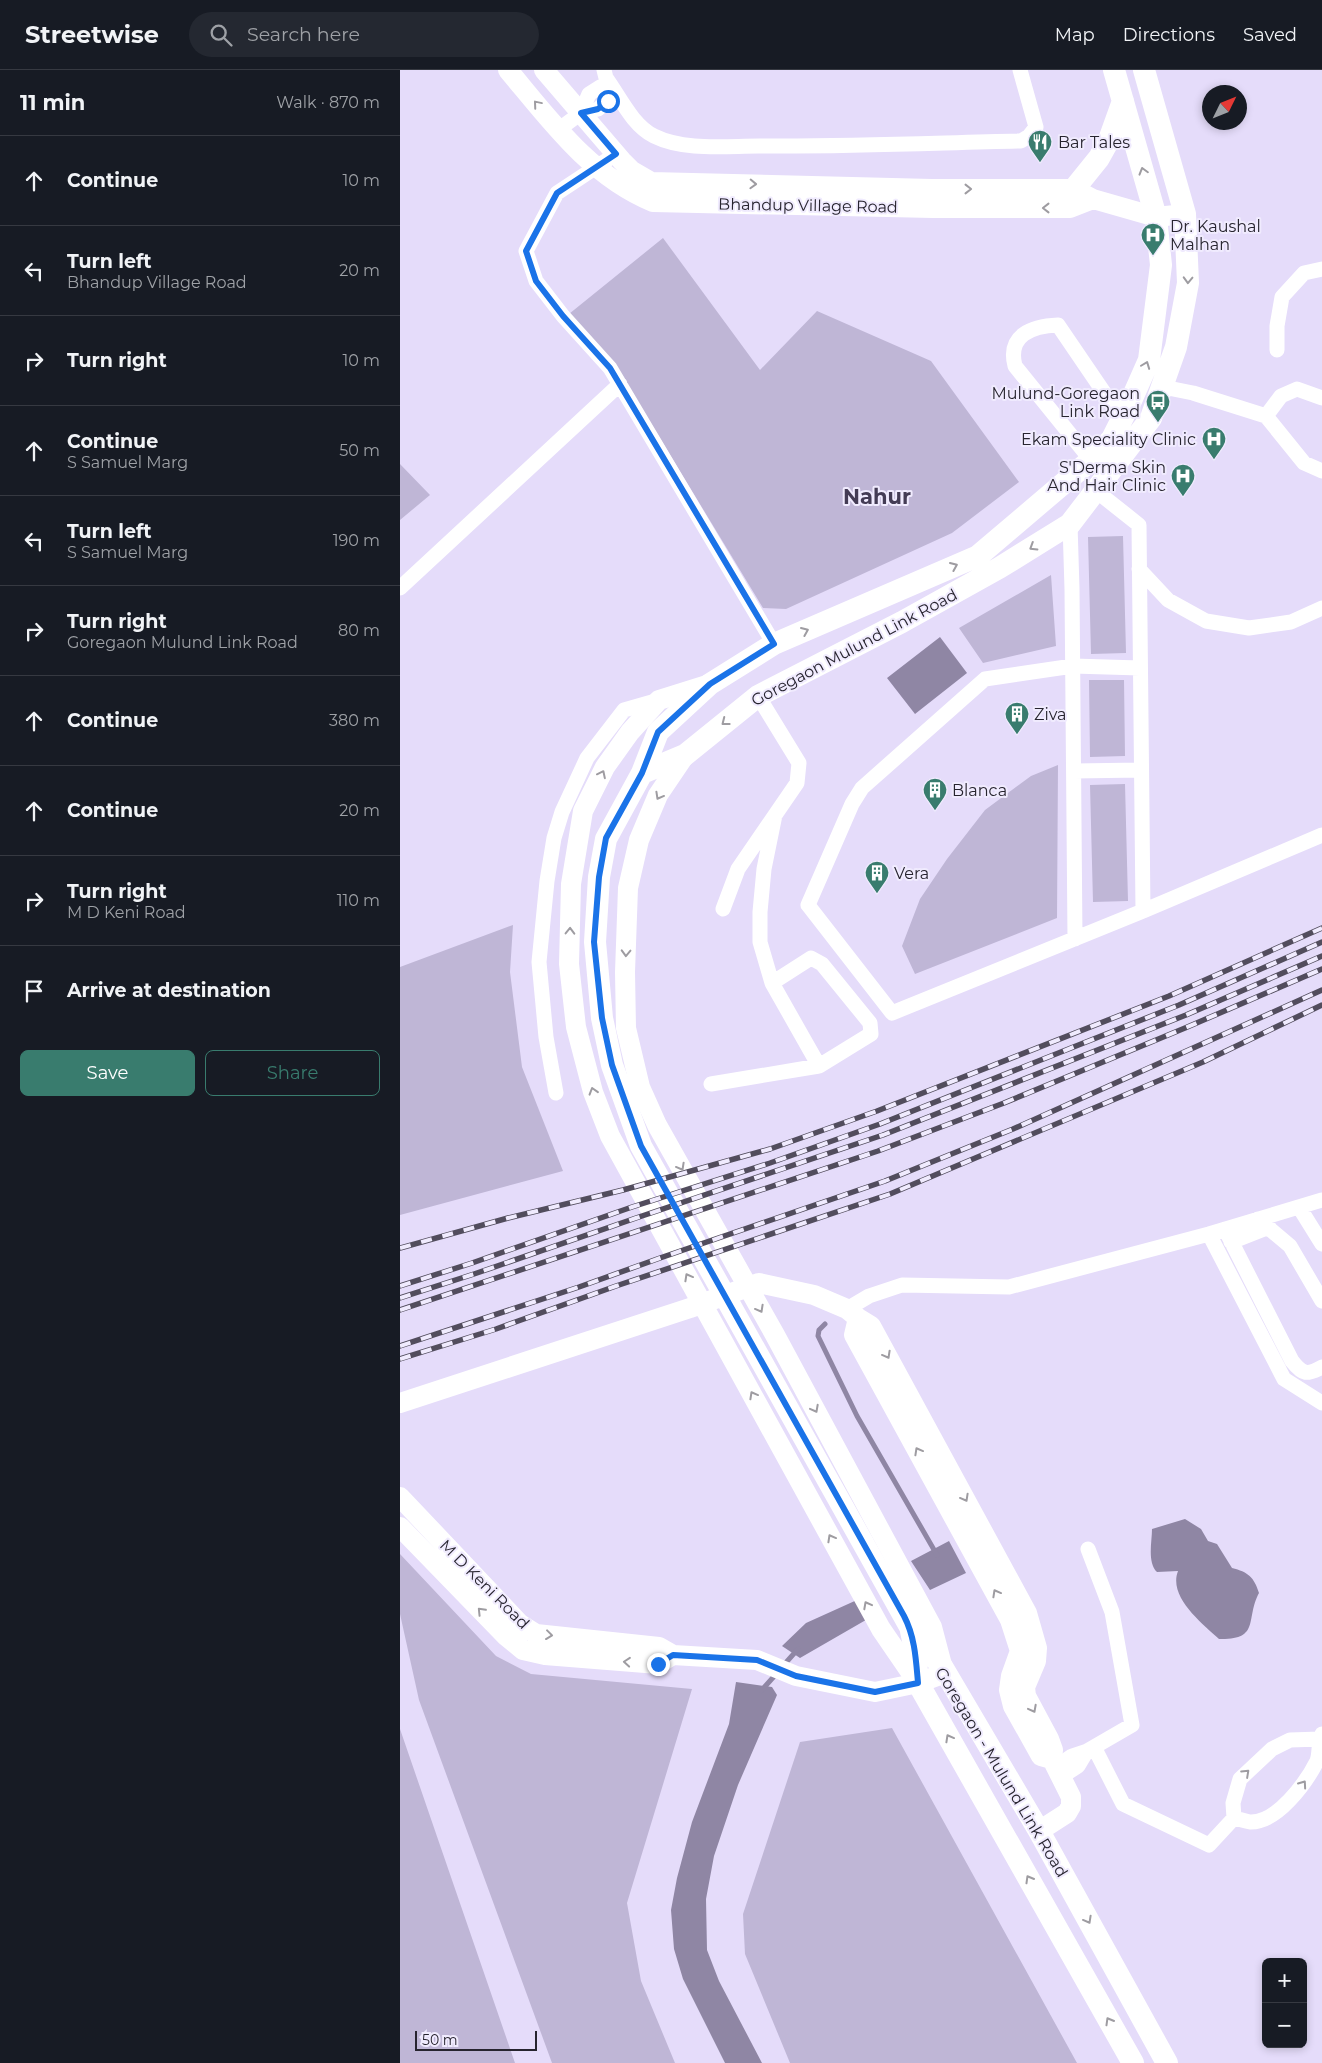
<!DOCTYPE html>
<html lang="en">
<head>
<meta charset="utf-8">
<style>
  body { margin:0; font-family:Montserrat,sans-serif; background:#242831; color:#f1f3f6 }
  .controls { position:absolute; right:15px; bottom:15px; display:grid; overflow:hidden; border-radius:8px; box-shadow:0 2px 8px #0003 }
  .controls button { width:45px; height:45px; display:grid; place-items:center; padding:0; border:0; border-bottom:1px solid #363941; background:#171b24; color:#f1f3f6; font:25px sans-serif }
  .compass { position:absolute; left:802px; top:15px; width:45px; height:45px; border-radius:50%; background:#171b24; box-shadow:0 2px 8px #0003; rotate:47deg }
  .scale { position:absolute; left:15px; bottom:12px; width:122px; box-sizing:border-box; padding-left:5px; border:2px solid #27242f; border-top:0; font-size:14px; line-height:18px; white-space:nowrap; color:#27242f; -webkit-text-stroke:4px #f0ebfe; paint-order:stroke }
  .stop { position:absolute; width:15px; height:15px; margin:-11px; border:4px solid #1a73e8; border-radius:50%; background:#fff }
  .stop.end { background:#1a73e8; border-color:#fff; box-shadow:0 1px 5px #0008 }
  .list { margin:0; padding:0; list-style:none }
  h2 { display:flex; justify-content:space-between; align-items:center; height:65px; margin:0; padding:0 20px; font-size:21px }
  h2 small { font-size:16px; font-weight:400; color:#9ea1a6 }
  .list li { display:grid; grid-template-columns:32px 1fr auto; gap:15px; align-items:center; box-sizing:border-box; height:90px; padding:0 20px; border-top:1px solid #363941 }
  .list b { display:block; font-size:19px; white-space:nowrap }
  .list p { margin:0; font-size:16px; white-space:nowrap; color:#9ea1a6 }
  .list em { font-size:16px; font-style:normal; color:#9ea1a6 }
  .actions { display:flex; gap:10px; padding:15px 20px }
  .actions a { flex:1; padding:11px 0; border:1px solid #397c6e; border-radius:8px; text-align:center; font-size:18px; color:#397c6e }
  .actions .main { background:#397c6e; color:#fff }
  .icon { flex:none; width:28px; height:28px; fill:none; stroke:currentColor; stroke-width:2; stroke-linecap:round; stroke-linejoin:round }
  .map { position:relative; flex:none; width:922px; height:1993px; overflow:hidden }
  header { display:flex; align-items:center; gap:30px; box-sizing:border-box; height:70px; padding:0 25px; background:#171b24; border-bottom:1px solid #363941 }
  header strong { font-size:24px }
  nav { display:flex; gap:28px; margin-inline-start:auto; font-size:18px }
  .search { width:350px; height:45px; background:#242831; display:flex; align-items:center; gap:12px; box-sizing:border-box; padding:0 18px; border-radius:28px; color:#9ea1a6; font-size:19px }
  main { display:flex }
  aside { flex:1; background:#171b24 }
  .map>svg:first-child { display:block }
  .green { fill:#bfb6d6 }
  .water { fill:#8f86a4 }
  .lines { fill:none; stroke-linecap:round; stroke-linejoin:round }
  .stream { stroke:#8f86a4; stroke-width:5 }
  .street { stroke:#fff; stroke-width:15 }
  .secondary { stroke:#fff; stroke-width:20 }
  .primary { stroke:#fff; stroke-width:22 }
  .rail-casing { stroke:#524d5d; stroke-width:5.5 }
  .rail { stroke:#f0ebfe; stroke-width:4; stroke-dasharray:11; stroke-linecap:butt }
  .oneway { stroke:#9e9ca1 }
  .route { stroke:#1a73e8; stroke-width:6 }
  .labels { text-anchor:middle; stroke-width:4; stroke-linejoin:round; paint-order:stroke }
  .poi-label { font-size:16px; fill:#27242f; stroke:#f0ebfe; text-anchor:start }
  .street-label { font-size:16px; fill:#27242f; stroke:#f0ebfe }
  .district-label { font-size:21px; font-weight:bold; fill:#443c55; stroke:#f0ebfe }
</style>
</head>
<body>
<header>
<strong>Streetwise</strong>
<div class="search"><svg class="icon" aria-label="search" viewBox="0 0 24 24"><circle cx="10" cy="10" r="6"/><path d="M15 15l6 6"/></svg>Search here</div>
<nav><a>Map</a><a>Directions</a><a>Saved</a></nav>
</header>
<main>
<aside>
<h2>11 min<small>Walk · 870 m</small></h2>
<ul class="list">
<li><svg class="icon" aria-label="ahead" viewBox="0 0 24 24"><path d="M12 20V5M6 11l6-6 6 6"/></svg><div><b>Continue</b></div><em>10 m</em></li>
<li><svg class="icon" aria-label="left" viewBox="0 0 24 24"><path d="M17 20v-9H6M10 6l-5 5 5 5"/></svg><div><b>Turn left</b><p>Bhandup Village Road</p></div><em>20 m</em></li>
<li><svg class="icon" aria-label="right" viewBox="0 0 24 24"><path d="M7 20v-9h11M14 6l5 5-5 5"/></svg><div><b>Turn right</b></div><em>10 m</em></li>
<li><svg class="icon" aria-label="ahead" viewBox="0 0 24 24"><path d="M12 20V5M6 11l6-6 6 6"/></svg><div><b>Continue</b><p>S Samuel Marg</p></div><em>50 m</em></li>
<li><svg class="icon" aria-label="left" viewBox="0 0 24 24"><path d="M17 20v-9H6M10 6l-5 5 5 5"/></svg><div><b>Turn left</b><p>S Samuel Marg</p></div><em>190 m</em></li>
<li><svg class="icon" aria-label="right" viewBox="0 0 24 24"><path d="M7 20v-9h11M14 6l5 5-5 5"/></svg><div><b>Turn right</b><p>Goregaon Mulund Link Road</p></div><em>80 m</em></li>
<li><svg class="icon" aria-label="ahead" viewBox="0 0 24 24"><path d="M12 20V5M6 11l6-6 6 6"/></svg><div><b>Continue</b></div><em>380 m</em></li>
<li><svg class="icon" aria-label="ahead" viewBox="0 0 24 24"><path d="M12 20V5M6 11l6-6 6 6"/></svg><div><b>Continue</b></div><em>20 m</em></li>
<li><svg class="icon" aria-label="right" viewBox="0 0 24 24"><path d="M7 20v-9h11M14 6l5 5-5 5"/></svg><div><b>Turn right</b><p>M D Keni Road</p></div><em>110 m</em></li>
<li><svg class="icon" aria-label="arrive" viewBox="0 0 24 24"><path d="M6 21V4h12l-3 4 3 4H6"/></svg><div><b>Arrive at destination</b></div></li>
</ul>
<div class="actions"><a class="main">Save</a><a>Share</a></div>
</aside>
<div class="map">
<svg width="922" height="1993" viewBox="0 0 922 1993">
  <rect width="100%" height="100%" fill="#e5dcfa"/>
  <path class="green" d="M263 168 360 300 417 241 531 291 619 412 552 463 386 539 363 538 221 304 169 244Z
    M0 394 30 425 0 450Z
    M723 466 726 583 691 584 688 467Z
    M651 505 656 576 583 593 559 558Z
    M689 610H724L725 686 690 687Z
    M658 695 657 848 515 904 502 876 520 829 547 789 585 740 631 706Z
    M725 714 728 831 693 832 690 715Z
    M113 855 110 902 122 997 163 1101 0 1145V897Z
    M0 1484 96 1586 131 1604 292 1619 227 1833 241 1911 275 1993H152L19 1630 0 1544Z
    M492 1658 677 1993H390L345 1884 343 1844 400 1672Z
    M0 1659 115 1993H0Z"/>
  <path class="water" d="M540 567 567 603 515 644 487 608Z
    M785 1449 801 1459 808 1471 817 1474 832 1498C848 1502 854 1507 859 1523 845 1549 861 1570 819 1569 802 1553 768 1527 778 1501L757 1502C747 1492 752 1472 752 1459Z
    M549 1471 566 1503 530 1520 511 1491Z
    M468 1525 478 1543 400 1588 382 1576 406 1553Z
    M336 1612 372 1617 377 1625 338 1715 314 1786 306 1829 307 1880 319 1911 362 1993H325L283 1909 274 1879 271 1840 277 1808 292 1752 329 1654Z"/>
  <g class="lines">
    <path class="stream" d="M425 1254 419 1260 418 1266 457 1346 537 1485
      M382 1597 398 1579
      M361 1621 377 1603"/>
    <path class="street" d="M204 0 206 8C220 27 232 55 254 66 284 81 325 76 359 76 446 77 533 73 621 71L629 66 636 57 620 0
      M181 43 189 24 200 17
      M158 60 181 43 198 39 210 29
      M216 84 157 123 126 181 136 211 163 246 210 298 374 574
      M877 280V256L882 227 904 203 922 199
      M763 317 793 323 866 346 904 393 922 401
      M866 346 881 326 897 319 922 328
      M691 390 615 296C607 265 632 256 658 255L722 349
      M695 420 739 455 743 841
      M670 454 672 519 675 869
      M739 499 768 530 806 551 849 558 891 552 922 538
      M0 518 220 314
      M740 598 673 596 585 609 462 718 452 734 408 835 492 943 743 841 922 765
      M674 701 741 700
      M323 839 338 799 397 713 399 693 358 626
      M372 913 411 888 422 894 470 953 471 964 419 996 372 913 360 872V842L364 799 375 745
      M311 1014 419 996
      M156 1023 146 967 139 892 147 811 154 768 162 742 187 688 224 640 259 630
      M899 1137 922 1174
      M858 1149 890 1176 922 1231
      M825 1159 892 1291C903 1305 907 1305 922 1297
      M809 1164 884 1309 922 1333
      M831 1172 869 1157
      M447 1239 469 1226 502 1215 609 1217 809 1164 922 1130
      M688 1479 712 1542 732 1655 694 1677
      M656 1697 672 1686 687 1681 694 1677 723 1734 809 1775 834 1748 833 1733 840 1709 872 1679 890 1670 920 1669
      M661 1707 678 1696 687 1681
      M834 1748C839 1749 845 1751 850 1752 877 1753 906 1713 917 1691 920 1683 918 1673 922 1664"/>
    <path class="secondary" d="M108 0C150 50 190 106 253 132L533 138H670L693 129
      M144 0 222 91 232 101 251 112 532 119H674L693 129 756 147 785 144
      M310 614 259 630 230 662 205 697 183 741 171 814 169 894 176 957 193 1022 210 1066 481 1559 518 1613
      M285 685 258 725 239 770 228 818 225 902 226 958 240 1017 257 1055 375 1265 532 1557 542 1595
      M458 1248 454 1265 610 1550 620 1581 611 1606 609 1620 613 1636 641 1686 652 1689
      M0 1333 290 1238 359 1213 414 1225 447 1239 458 1248 471 1256 627 1543 637 1578 636 1591 625 1617 626 1626 649 1669 653 1680 652 1689 671 1727V1736L667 1743 639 1761
      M0 1427 120 1554 136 1564 259 1577 273 1585 357 1590 396 1606 475 1622 518 1613 545 1603
      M0 1457 106 1566 123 1580 145 1585 258 1594 273 1585"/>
    <path class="primary" d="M714 0 756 147 761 195 749 290 730 333 712 369 691 390 578 486 374 574 310 614 258 662 242 703 206 769 199 807 195 872 202 948 212 995 241 1076 510 1557 543 1598 639 1761 767 1993
      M674 119 699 88 709 70 723 31
      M242 703 285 685 358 626 502 552 599 498 670 454 751 348 776 277 788 213 785 144 744 0
      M511 1561 515 1580 518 1613 733 1993"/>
    <defs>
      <path id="rail" d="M0 1178 108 1148 223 1120 370 1079 477 1041 769 926 922 858
        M0 1216 72 1193 232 1137 370 1093 480 1054 779 935 922 872
        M0 1228 74 1204 236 1148 483 1065 786 945 922 886
        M0 1240 478 1081 604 1033 785 958 922 899
        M0 1276 179 1217 260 1188 485 1111 613 1059 922 920
        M0 1289 96 1259 216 1216 490 1124 803 992 922 935"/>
    </defs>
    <use href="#rail" class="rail-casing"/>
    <use href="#rail" class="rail"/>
  </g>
  <defs><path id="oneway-chevron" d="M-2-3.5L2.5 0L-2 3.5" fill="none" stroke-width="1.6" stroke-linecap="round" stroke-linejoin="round" transform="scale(1.25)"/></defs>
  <g class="oneway">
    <use href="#oneway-chevron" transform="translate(137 34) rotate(-130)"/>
    <use href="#oneway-chevron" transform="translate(743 101) rotate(-106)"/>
    <use href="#oneway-chevron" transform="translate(353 114) rotate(2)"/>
    <use href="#oneway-chevron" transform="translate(568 119)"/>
    <use href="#oneway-chevron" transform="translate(646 138) rotate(-180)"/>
    <use href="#oneway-chevron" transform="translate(788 210) rotate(92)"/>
    <use href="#oneway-chevron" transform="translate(746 295) rotate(-69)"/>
    <use href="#oneway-chevron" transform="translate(633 477) rotate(148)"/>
    <use href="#oneway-chevron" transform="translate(554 496) rotate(-23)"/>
    <use href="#oneway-chevron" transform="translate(405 561) rotate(-23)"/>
    <use href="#oneway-chevron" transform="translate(325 652) rotate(142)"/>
    <use href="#oneway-chevron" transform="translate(202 704) rotate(-64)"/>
    <use href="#oneway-chevron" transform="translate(259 726) rotate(119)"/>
    <use href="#oneway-chevron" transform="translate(170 861) rotate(-89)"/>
    <use href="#oneway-chevron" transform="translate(226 883) rotate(92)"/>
    <use href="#oneway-chevron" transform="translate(193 1021) rotate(-107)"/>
    <use href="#oneway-chevron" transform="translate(281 1097) rotate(61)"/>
    <use href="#oneway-chevron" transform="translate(288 1207) rotate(-119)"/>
    <use href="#oneway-chevron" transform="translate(360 1239) rotate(61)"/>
    <use href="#oneway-chevron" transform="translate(487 1285) rotate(61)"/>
    <use href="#oneway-chevron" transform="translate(353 1325) rotate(-119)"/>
    <use href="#oneway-chevron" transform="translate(415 1339) rotate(62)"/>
    <use href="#oneway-chevron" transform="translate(518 1381) rotate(-119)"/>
    <use href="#oneway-chevron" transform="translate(565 1428) rotate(61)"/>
    <use href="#oneway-chevron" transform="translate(431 1468) rotate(-119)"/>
    <use href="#oneway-chevron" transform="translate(596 1523) rotate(-119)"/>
    <use href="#oneway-chevron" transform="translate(467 1535) rotate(-118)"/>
    <use href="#oneway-chevron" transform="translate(81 1541) rotate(-134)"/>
    <use href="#oneway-chevron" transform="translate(149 1565) rotate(7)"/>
    <use href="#oneway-chevron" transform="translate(227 1592) rotate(-175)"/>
    <use href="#oneway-chevron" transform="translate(633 1639) rotate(62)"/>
    <use href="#oneway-chevron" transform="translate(549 1668) rotate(-119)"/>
    <use href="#oneway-chevron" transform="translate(846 1703) rotate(-43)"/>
    <use href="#oneway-chevron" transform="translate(903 1714) rotate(-55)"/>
    <use href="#oneway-chevron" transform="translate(629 1809) rotate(-120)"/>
    <use href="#oneway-chevron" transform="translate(688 1850) rotate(61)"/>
    <use href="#oneway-chevron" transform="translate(709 1951) rotate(-120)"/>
  </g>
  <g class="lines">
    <path class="route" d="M208 31 198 39 181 43 216 84 157 123 126 181 136 211 163 246 210 298 374 574 310 614 258 662 242 703 206 768 199 807 194 872 202 948 212 995 241 1076 504 1546C515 1567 516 1590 518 1613L475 1622 396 1606 357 1590 273 1585 258 1594"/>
  </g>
  <defs>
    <symbol id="restaurant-pin" viewBox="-11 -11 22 30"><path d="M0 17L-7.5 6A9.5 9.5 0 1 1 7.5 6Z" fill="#397c6e" stroke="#f0ebfe"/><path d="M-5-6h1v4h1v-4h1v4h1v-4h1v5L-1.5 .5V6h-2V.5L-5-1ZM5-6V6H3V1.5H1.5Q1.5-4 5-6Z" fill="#fff"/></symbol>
    <symbol id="hospital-pin" viewBox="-11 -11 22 30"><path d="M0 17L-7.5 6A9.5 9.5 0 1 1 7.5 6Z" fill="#397c6e" stroke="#f0ebfe"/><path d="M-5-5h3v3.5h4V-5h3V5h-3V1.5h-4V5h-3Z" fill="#fff"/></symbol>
    <symbol id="bus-pin" viewBox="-11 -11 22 30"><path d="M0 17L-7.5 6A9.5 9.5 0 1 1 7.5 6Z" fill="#397c6e" stroke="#f0ebfe"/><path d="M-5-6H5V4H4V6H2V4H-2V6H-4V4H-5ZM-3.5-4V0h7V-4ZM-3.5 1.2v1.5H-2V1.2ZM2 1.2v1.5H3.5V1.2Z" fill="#fff"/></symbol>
    <symbol id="building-pin" viewBox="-11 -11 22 30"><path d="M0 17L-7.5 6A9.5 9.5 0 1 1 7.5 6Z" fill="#397c6e" stroke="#f0ebfe"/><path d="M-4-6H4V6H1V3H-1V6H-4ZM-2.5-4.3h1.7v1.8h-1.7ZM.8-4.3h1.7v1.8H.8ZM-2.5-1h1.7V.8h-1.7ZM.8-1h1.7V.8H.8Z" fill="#fff"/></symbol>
  </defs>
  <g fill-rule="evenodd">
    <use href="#restaurant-pin" x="626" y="58" width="28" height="38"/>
    <use href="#hospital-pin" x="739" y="151" width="28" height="38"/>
    <use href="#bus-pin" x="744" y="318" width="28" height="38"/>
    <use href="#hospital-pin" x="800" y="355" width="28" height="38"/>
    <use href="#hospital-pin" x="769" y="392" width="28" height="38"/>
    <use href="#building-pin" x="603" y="630" width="28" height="38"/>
    <use href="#building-pin" x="521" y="706" width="28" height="38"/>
    <use href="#building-pin" x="463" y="789" width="28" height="38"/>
  </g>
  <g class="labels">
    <g class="poi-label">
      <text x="658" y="78">Bar Tales</text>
      <text x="770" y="162">Dr. Kaushal<tspan x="770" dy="18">Malhan</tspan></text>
      <text x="740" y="329" text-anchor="end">Mulund-Goregaon<tspan x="740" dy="18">Link Road</tspan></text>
      <text x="796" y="375" text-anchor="end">Ekam Speciality Clinic</text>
      <text x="766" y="403" text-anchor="end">S'Derma Skin<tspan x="766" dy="18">And Hair Clinic</tspan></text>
      <text x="634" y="650">Ziva</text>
      <text x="552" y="726">Blanca</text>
      <text x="494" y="809">Vera</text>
    </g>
    <g class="street-label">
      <text transform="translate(408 135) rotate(1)" y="6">Bhandup Village Road</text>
      <text transform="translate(454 577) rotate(-28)" y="6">Goregaon Mulund Link Road</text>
      <text transform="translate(85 1514) rotate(45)" y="6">M D Keni Road</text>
      <text transform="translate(602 1702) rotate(59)" y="6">Goregaon - Mulund Link Road</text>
    </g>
    <g class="district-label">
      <text x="477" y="434">Nahur</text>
    </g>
  </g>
</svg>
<div class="controls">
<button>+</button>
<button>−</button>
</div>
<svg class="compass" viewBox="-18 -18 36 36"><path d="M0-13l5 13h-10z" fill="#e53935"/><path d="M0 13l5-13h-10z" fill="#9ea1a6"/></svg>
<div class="scale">50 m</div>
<div class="stop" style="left:208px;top:31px"></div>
<div class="stop end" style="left:258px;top:1594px"></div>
</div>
</main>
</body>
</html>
